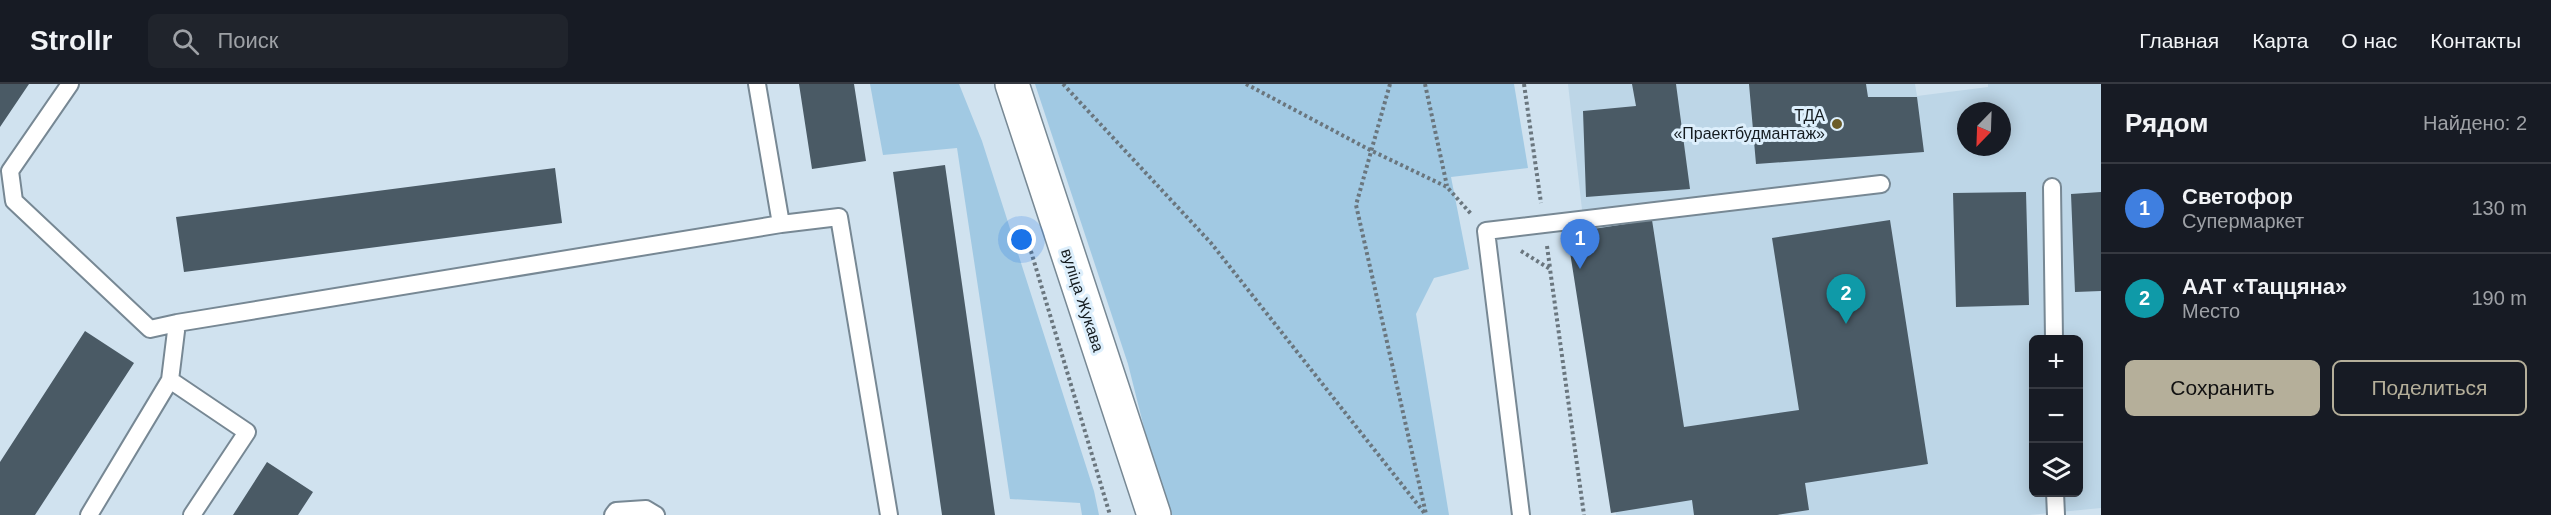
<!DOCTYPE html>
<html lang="ru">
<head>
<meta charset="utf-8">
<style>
  body { margin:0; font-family:Arial,sans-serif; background:#20242c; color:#f1f3f6 }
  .controls { position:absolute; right:18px; bottom:18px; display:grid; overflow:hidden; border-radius:9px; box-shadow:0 3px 15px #0003 }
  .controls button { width:54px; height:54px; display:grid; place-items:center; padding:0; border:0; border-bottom:2px solid #363941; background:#171b24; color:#f1f3f6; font:30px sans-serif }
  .compass { position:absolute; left:1957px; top:18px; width:54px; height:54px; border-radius:50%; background:#171b24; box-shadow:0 3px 15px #0003; rotate:203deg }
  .you { position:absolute; left:1022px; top:156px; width:21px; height:21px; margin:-15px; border:4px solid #fff; border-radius:50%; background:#1a73e8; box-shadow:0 0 0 9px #1a73e833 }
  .badge { display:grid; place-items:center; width:39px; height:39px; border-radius:50%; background:#b5af9a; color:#fff; font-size:20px; font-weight:700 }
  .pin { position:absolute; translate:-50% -50px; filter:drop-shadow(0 2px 3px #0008) }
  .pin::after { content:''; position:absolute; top:32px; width:21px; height:18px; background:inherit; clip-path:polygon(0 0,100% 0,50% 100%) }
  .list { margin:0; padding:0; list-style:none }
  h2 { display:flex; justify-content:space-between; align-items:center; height:78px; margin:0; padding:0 24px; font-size:26px }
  h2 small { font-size:20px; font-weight:400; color:#9ea1a6 }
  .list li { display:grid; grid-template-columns:39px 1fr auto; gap:18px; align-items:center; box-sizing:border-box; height:90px; padding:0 24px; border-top:2px solid #363941 }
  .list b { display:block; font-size:22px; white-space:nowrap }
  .list p { margin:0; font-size:20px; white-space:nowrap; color:#9ea1a6 }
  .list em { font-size:20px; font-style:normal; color:#9ea1a6 }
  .actions { display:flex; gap:12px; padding:18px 24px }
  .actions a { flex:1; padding:14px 0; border:2px solid #b5af9a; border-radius:9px; text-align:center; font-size:21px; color:#b5af9a }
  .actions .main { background:#b5af9a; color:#111 }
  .icon { flex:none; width:33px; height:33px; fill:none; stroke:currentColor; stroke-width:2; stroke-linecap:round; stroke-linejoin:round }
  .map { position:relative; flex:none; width:2101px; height:431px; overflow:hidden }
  header { display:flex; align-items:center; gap:36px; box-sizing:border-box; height:84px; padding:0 30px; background:#171b24; border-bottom:2px solid #363941 }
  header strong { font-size:28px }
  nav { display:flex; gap:33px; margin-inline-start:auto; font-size:21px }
  .search { width:420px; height:54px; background:#20242c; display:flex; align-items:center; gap:15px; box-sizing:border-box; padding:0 21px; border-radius:9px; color:#9ea1a6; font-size:22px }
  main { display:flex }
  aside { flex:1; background:#171b24 }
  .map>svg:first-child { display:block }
  .built { fill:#bdd6e7; fill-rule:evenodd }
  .green { fill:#a1c9e3 }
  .building { fill:#4a5a65 }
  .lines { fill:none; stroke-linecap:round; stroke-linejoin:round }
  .service-casing { stroke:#778894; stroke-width:20 }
  .tertiary-casing { stroke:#778894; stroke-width:36 }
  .path { stroke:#6a767e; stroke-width:4; stroke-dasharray:3 3; stroke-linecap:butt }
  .service { stroke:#fff; stroke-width:16 }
  .tertiary { stroke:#fff; stroke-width:33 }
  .poi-dot { fill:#6b5c29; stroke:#ddeffc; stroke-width:2 }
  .labels { text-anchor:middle; stroke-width:6; stroke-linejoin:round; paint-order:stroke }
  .poi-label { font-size:16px; fill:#151c20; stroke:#ddeffc; text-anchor:end }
  .street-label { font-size:16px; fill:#151c20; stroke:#ddeffc }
</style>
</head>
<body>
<header>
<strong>Strollr</strong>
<div class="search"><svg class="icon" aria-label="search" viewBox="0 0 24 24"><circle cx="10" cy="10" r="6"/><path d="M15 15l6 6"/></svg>Поиск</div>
<nav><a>Главная</a><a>Карта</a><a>О нас</a><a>Контакты</a></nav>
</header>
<main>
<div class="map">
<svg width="2101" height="431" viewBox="0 0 2101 431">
  <rect width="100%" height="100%" fill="#d0e2ef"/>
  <path class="built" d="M1568 0H1915L1917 12 1988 3V0H2101V424L2029 431H1616ZM1966 27H2002V63H1966ZM2034 255H2078V408H2034Z"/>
  <path class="green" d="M870 0H959L982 57 1094 407 1099 431H1082L1080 419 1010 415 957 64 883 71Z
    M1035 0H1514L1528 84 1451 93 1469 185 1434 194 1416 230 1449 431H1166L1128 280Z"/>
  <path class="building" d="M0 0H29L0 43Z
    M799 0H854L866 77 812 85Z
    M1632 0H1676L1690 105 1586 113 1583 27 1636 22Z
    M1749 0H1866L1868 13H1917L1924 68 1756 80Z
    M945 81 995 431H942L893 88Z
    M555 84 562 139 184 188 176 133Z
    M2026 108 2029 221 1956 223 1953 109Z
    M2101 108V207L2075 208 2071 110Z
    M1652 136 1684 343 1799 326 1772 154 1890 136 1928 380 1805 399 1809 426 1777 431H1694L1692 416 1611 429 1567 149Z
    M85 247 134 279 35 431H0V378Z
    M267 378 313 408 298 431H233Z"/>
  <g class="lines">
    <defs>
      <path id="service" d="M70 0 10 87 14 117 150 245 177 239 781 140
        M757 0 781 140 839 133 889 431
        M2052 103 2054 255
        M177 239 170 296 247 348 192 431
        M2055 408 2056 431
        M89 431 170 296
        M613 431 616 427 646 425 656 431
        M1521 431 1486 147 1881 100"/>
      <path id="tertiary" d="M1012 0 1154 431"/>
    </defs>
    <use href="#service" class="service-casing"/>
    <use href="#tertiary" class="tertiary-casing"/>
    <path class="path" d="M1063 0 1211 159 1426 431
      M1246 0 1370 66 1447 103 1472 131
      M1390 0 1356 121 1426 430
      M1425 0 1447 102
      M1524 0 1541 119
      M1024 144 1110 431
      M1547 162 1550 184
      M1521 167 1550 185 1584 431"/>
    <use href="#service" class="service"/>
    <use href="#tertiary" class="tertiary"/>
  </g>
  <circle class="poi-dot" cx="1837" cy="40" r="6"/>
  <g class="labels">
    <g class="poi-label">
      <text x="1825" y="37">ТДА<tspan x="1825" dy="18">«Праектбудмантаж»</tspan></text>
    </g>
    <g class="street-label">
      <text transform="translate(1083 216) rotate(72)" y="6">вуліца Жукава</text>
    </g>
  </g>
</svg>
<div class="controls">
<button>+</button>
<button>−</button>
<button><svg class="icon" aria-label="layers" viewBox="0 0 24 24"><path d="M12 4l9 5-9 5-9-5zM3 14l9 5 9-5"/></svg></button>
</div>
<svg class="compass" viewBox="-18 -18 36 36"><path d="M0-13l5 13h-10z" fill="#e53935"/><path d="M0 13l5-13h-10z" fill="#9ea1a6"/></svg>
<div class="you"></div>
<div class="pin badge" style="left:1580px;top:185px;background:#3f7fe0">1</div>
<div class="pin badge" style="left:1846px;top:240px;background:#0f9aa8">2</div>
</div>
<aside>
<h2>Рядом<small>Найдено: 2</small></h2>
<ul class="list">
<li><span class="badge" style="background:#3f7fe0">1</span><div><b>Светофор</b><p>Супермаркет</p></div><em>130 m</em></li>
<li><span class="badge" style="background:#0f9aa8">2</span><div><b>ААТ «Таццяна»</b><p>Место</p></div><em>190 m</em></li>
</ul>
<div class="actions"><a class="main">Сохранить</a><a>Поделиться</a></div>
</aside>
</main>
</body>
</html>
